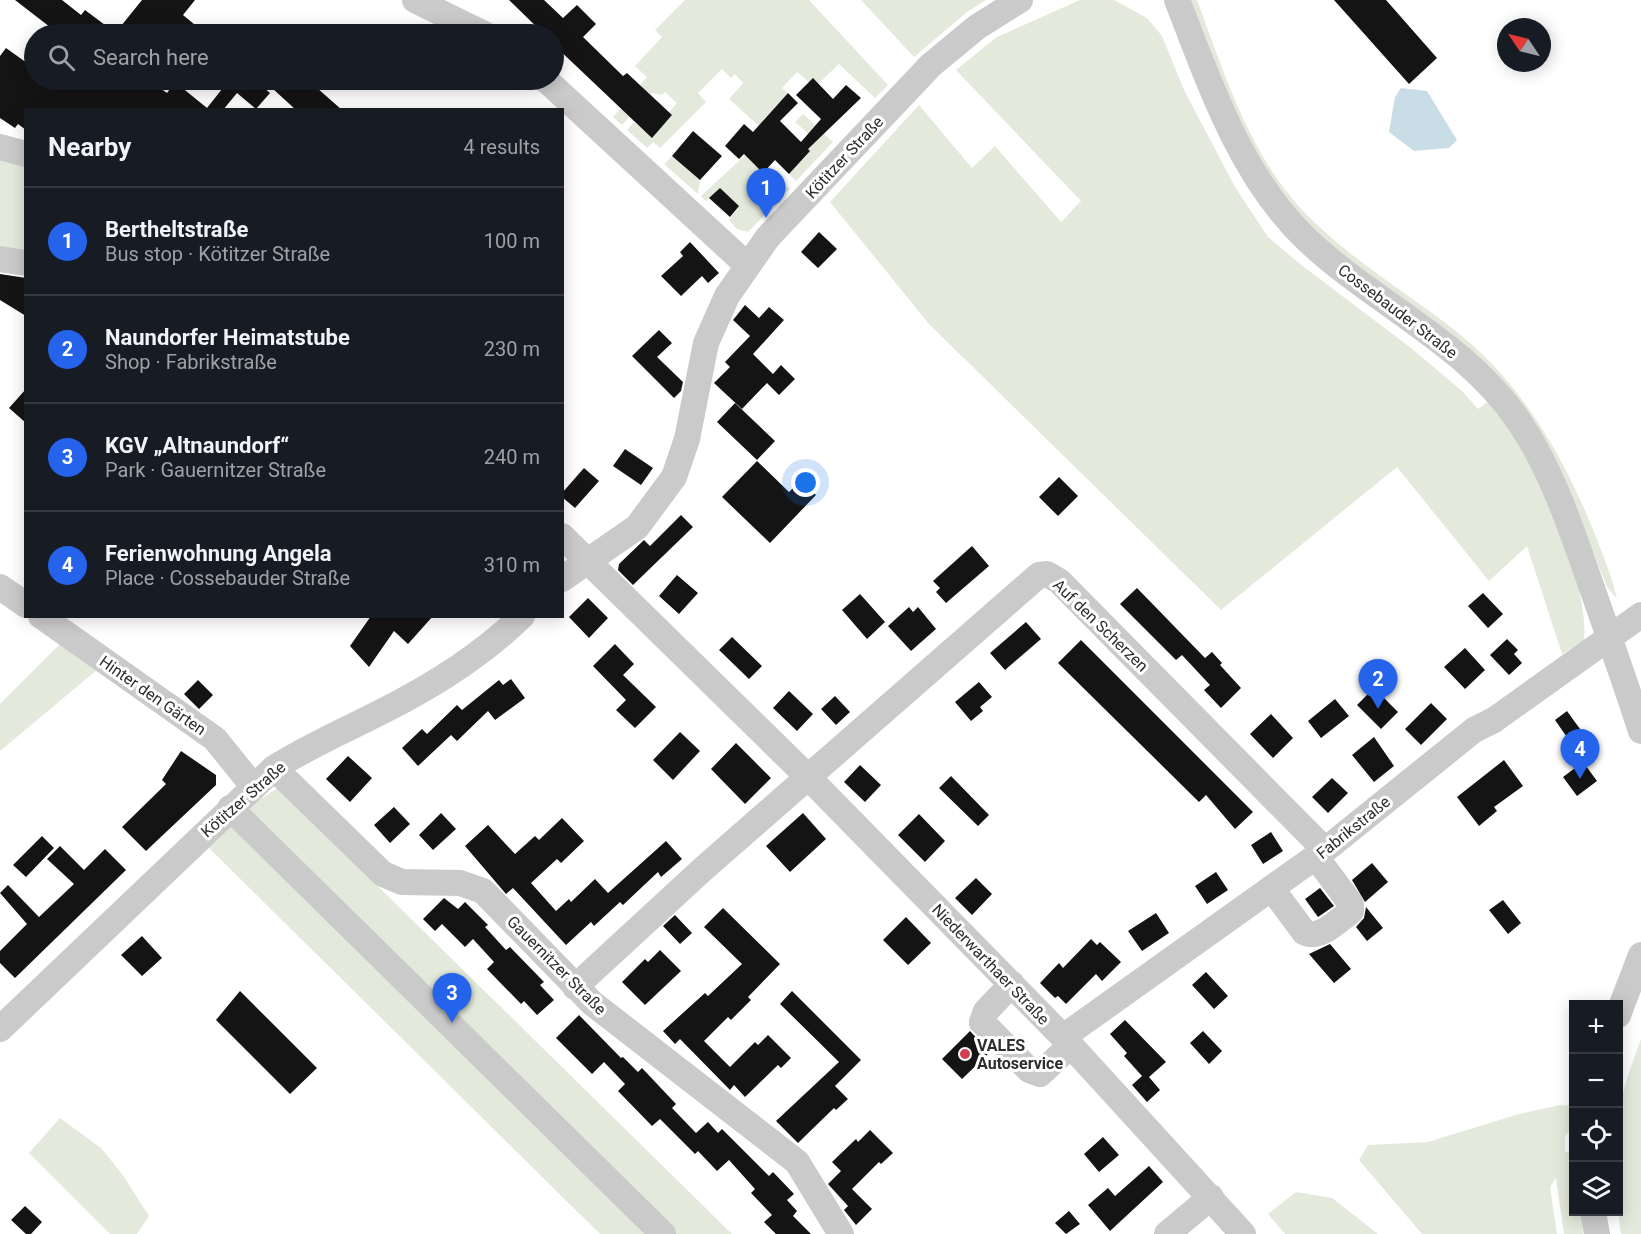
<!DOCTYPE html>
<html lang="en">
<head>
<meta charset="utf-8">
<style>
  body { margin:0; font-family:Roboto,sans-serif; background:#20242c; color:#f1f3f6 }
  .controls { position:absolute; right:18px; bottom:18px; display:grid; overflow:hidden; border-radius:0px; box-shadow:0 3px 15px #0003 }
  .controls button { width:54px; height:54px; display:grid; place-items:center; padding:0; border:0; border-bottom:2px solid #363941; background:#171b24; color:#f1f3f6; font:30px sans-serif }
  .compass { position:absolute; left:1497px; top:18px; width:54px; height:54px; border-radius:50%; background:#171b24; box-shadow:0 3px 15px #0003; rotate:305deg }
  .you { position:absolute; left:806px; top:483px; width:21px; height:21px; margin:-15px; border:4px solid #fff; border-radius:50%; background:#1a73e8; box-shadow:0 0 0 9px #1a73e833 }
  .badge { display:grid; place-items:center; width:39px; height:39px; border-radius:50%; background:#2563eb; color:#fff; font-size:20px; font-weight:700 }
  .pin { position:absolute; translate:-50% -50px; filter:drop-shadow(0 2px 3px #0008) }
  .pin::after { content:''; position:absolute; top:32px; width:21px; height:18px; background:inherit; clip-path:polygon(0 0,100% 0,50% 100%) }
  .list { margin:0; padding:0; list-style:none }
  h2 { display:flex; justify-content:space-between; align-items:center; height:78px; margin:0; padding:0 24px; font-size:26px }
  h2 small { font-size:20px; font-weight:400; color:#9ea1a6 }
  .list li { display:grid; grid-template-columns:39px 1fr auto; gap:18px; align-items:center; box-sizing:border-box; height:108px; padding:0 24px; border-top:2px solid #363941 }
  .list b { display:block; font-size:22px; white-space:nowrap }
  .list p { margin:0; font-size:20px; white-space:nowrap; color:#9ea1a6 }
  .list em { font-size:20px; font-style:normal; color:#9ea1a6 }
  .icon { flex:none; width:33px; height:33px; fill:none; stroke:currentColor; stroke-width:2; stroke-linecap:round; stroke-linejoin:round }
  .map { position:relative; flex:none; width:1641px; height:1234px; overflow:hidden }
  .search { position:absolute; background:#171b24; box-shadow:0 3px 15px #0003; left:24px; top:24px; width:540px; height:66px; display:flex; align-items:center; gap:15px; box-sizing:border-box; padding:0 21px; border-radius:33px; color:#9ea1a6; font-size:22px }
  .panel { position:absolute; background:#171b24; box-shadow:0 3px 15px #0003; left:24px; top:108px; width:540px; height:510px; border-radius:0px }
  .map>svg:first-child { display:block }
  .green { fill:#e3e9db }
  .water { fill:#c9dde7 }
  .building { fill:#141414 }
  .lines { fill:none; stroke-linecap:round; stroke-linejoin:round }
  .minor { stroke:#cacaca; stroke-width:26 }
  .poi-dot { fill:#d53d50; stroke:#fff; stroke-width:2 }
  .labels { text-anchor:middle; stroke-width:6; stroke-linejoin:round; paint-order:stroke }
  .street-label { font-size:16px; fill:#2d2d2d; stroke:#fff }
  .poi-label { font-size:16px; font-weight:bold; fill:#2d2d2d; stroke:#fff; text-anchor:start }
</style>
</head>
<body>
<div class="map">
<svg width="1641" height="1234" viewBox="0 0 1641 1234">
  <rect width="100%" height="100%" fill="#fff"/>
  <path class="green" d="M685 0H809L888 85 875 98 839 64 818 84 809 82 797 72 782 88 788 93 763 120 761 128 729 99 743 83 735 74 731 78 722 69 698 93 706 102 660 148 653 142 647 148 627 130 634 122 652 137 672 115 669 112 677 103 665 92 661 95 652 93 622 125 613 117 621 108 624 111 644 89 640 85 647 77 635 66 662 37 655 30Z
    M861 0H986L967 12 914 57Z
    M1080 0H1114L1147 18 1162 36 1184 90 1235 187 1268 237 1300 264 1411 348 1462 391 1478 409 1489 401C1502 420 1518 438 1529 458 1553 500 1589 593 1584 641L1562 654 1527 546 1489 581 1397 467 1221 610 929 324 830 202 919 105 972 168 995 146 1061 222 1081 201 956 70 997 37Z
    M1189 0H1197C1225 75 1250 158 1309 217 1352 260 1404 291 1452 328 1518 379 1558 447 1590 522 1600 548 1611 572 1617 599L1607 587 1586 534 1540 438 1304 221C1246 154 1221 82 1189 0Z
    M803 114 833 142 796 181 789 174 810 151 802 143 810 135 795 122Z
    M753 148 750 160 776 185 790 188 748 232 737 229 729 220 739 206 720 188 706 201 701 196Z
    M672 156 700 180 698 194 664 164Z
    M0 157 25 164V253L0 251Z
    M63 641 98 669 0 751V704Z
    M278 788 732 1234H600L207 846 256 802Z
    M1641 1039V1234H1621C1616 1203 1615 1152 1618 1119 1621 1092 1632 1064 1641 1039Z
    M1560 1105 1573 1106V1127L1565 1136V1152H1573L1574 1212H1580L1583 1234H1564L1556 1178 1550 1187 1557 1234H1422L1359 1160 1368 1145 1428 1142 1519 1114Z
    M60 1118 101 1148 122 1174 149 1216 137 1234H110L29 1153Z
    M1296 1192 1332 1198 1378 1234H1285L1268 1214Z"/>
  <path class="water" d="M1401 88 1427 91 1457 140 1449 148 1414 151 1389 132 1395 97Z"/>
  <path class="building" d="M15 0H62L81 15 85 10 117 34H59Z
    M142 0H195L183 15 206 34H130L121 26Z
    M509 0H544L563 18 577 5 596 24 583 37 623 76 627 73 672 115 652 138 554 45V34H544Z
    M1334 0H1386L1437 58 1409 84Z
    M6 48 34 68V80H149L167 93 175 82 207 108 226 84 222 80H255L270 93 256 109 237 93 223 110H26V130L18 124 15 128 0 118V56Z
    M813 78 833 99 846 85 861 98 808 149 810 151 789 174 775 160 763 173 744 154 739 159 725 146 744 124 753 132 788 93 798 103 780 121 801 142 821 119 796 95Z
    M279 80H308L342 110H296L272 88Z
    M693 131 722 156 700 180 672 156Z
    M720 188 739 206 730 217 709 198Z
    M819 232 837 249 818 268 801 252Z
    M690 242 719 273 708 283 702 276 681 296 661 276 683 256 680 252Z
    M0 274 26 278V316L0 300Z
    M745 305 759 318 769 307 784 320 753 354 773 374 781 365 795 379 779 395 767 383 742 409 714 383 730 367 725 362 750 336 733 320Z
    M659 330 672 343 657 357 683 382 681 391 674 398 632 356Z
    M26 389V423L9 408Z
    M735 403 775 441 757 460 717 422Z
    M625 449 653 468 641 485 613 466Z
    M757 461 789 492 801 480 816 495 770 543 722 497Z
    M584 468 599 481 575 508 562 497V493Z
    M1059 477 1078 496 1058 516 1039 497Z
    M681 515 693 527 633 585 618 570 619 564 644 540 650 546Z
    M972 546 989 566 946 603 936 592 940 588 933 581Z
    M677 575 698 593 679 614 659 596Z
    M1137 588 1205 658 1212 652 1222 663 1220 665 1241 688 1221 708 1204 690 1210 685 1182 655 1176 660 1120 604Z
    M1483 593 1503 614 1488 628 1468 606Z
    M860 594 885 622 867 639 842 610Z
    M588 598 608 618 589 638 569 617Z
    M909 607 913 612 918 607 936 629 911 651 888 626Z
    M371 616H433L408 644 394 631 369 667 350 646Z
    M1026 622 1041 639 1005 670 990 653Z
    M732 637 762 666 749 679 719 650Z
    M1507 639 1518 650 1514 654 1522 663 1509 675 1490 655Z
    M1081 640 1253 812 1235 829 1206 795 1199 802 1058 663Z
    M615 644 634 664 623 675 656 707 635 728 616 710 626 700 593 666Z
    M1465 648 1485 670 1465 689 1444 667Z
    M511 679 525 698 495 720 488 711 457 741 451 735 418 766 402 748 422 729 427 734 457 705 462 710 499 680 503 685Z
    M198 680 213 695 199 709 184 694Z
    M979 682 992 697 980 707 983 711 971 721 955 702Z
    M1374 688 1398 712 1381 729 1357 705Z
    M789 691 813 714 797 731 773 708Z
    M835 696 850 712 836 725 821 709Z
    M1335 699 1349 716 1321 738 1308 721Z
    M1431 703 1447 719 1421 745 1405 729Z
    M1567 711 1593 747 1580 756 1555 720Z
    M1271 714 1293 738 1273 758 1250 734Z
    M680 732 700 751 673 780 653 760Z
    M1374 737 1394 766 1374 782 1352 755Z
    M736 743 771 778 745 804 711 769Z
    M181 751 216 775V785L146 851 122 827 166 784 162 780Z
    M348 756 372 778 350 802 326 779Z
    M1504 760 1523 786 1494 807 1497 811 1479 826 1457 797Z
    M1583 762 1597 781 1577 796 1563 777Z
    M860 765 881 785 865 802 844 782Z
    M951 776 989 815 978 826 939 788Z
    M1332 778 1348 793 1328 813 1312 797Z
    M394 807 410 824 390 843 374 825Z
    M441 813 456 829 433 850 419 835Z
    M803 813 826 839 790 872 766 846Z
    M919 814 945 841 925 862 898 835Z
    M562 818 584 841 561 863 557 859 531 883 556 911 569 899 571 902 595 879 608 893 666 841 682 859 661 877 658 872 623 905 620 902 594 926 591 922 566 945 513 888 506 894 465 846 488 825 515 854 535 836 539 840Z
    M1271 832 1283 851 1263 864 1251 845Z
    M42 836 54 848 26 877 13 865Z
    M60 846 84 870 105 849 126 870 15 978 0 963V951L27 924 0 893 8 885 39 917 74 884 47 859Z
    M1372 863 1388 882 1365 902 1352 880Z
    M1216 872 1228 890 1207 904 1195 886Z
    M976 878 992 894 972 915 955 898Z
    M1320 888 1334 906 1318 917 1305 899Z
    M444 898 458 909 465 902 488 925 485 927 506 950 510 947 544 982 540 985 554 1000 537 1015 524 1001 521 1004 487 969 494 962 473 939 465 947 442 924 435 931 423 919Z
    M1503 900 1521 923 1508 934 1489 910Z
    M1366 907 1383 928 1367 941 1356 927 1364 918Z
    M723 908 780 964 748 997 751 1000 731 1020 728 1017 704 1041 730 1067 755 1042 758 1045 768 1035 791 1058 781 1068 778 1065 745 1097 734 1085 730 1090 680 1039 675 1044 663 1031 705 993 708 996 742 964 704 927Z
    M1156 913 1169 933 1142 951 1128 931Z
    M675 915 692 933 680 944 663 926Z
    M906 917 931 943 908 965 883 940Z
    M142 936 162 958 142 976 121 955Z
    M1091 939 1097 945 1100 942 1121 962 1102 981 1096 974 1066 1004 1058 996 1055 998 1040 983 1059 963 1063 968Z
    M1330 944 1351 969 1334 983 1309 954Z
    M660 950 681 971 645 1005 622 982 645 959 648 962Z
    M1206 972 1228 996 1214 1009 1192 985Z
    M240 991 317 1068 290 1094 216 1020Z
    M792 991 861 1060 835 1086 848 1099 836 1110 834 1108 798 1143 776 1121 839 1062 780 1004Z
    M579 1015 621 1058 623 1057 638 1072 642 1068 676 1104 672 1108 696 1133 708 1122 718 1133 722 1129 769 1176 773 1172 794 1194 787 1200 797 1211 793 1216 811 1234H776L764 1222 772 1215 751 1193 755 1189 729 1160 717 1171 698 1151 695 1154 660 1119 652 1126 618 1091 625 1084 604 1062 592 1074 556 1038Z
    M1125 1020 1166 1062 1149 1077 1160 1090 1147 1102 1132 1085 1142 1076 1124 1056 1127 1053 1110 1034Z
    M970 1031 990 1052 962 1079 942 1059Z
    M1203 1031 1222 1051 1209 1064 1190 1043Z
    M870 1130 893 1153 881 1164 879 1162 852 1189 872 1209 856 1225 844 1210 848 1206 828 1184 841 1171 832 1162 856 1139 858 1142Z
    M1103 1137 1119 1155 1099 1172 1084 1154Z
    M1149 1166 1163 1182 1110 1231 1088 1205 1108 1188 1115 1196Z
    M25 1206 42 1222 31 1234H26L11 1220Z
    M1069 1211 1080 1224 1066 1234 1055 1223Z"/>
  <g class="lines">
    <path class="minor" d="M415 0 484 34
      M1177 0C1209 82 1240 175 1305 238 1374 304 1466 342 1520 423 1550 468 1567 517 1585 568 1604 622 1623 676 1641 731
      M546 80 747 265
      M0 147 26 154
      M0 259 26 263
      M562 536 808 777 1063 1037 1243 1234
      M562 579 637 527 674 477 687 439 706 343 727 296 768 237 931 65 977 27 1020 0
      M0 587 26 605
      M41 616 215 739 253 786
      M274 768 383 874 402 882 460 883 483 891 592 1003 797 1162 841 1234
      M230 808 663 1234
      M1272 889 1304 932C1319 941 1339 920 1351 911V904L1316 857
      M1012 984 986 1011 982 1022 1029 1070 1040 1074 1071 1045
      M575 987 703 869 1039 575 1047 574 1059 581 1325 850
      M1618 1015 1641 955
      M0 1029 274 768C309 746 344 731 381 712 431 687 482 655 522 616
      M1063 1037 1325 850 1474 730 1494 720 1641 615
      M1593 1212 1597 1234
      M1167 1234 1211 1197"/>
  </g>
  <circle class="poi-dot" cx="965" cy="1054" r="6"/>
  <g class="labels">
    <g class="street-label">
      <text transform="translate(844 157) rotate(-47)" y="6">Kötitzer Straße</text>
      <text transform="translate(1398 311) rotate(37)" y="6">Cossebauder Straße</text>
      <text transform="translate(1101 625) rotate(44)" y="6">Auf den Scherzen</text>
      <text transform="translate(153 695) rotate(35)" y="6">Hinter den Gärten</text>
      <text transform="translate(243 799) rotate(-41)" y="6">Kötitzer Straße</text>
      <text transform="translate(1353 827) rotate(-39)" y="6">Fabrikstraße</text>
      <text transform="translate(991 964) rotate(46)" y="6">Niederwarthaer Straße</text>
      <text transform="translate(557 965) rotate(45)" y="6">Gauernitzer Straße</text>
    </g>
    <g class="poi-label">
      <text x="977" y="1051">VALES<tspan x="977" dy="18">Autoservice</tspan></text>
    </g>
  </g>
</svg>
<div class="controls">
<button>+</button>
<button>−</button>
<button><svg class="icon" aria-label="locate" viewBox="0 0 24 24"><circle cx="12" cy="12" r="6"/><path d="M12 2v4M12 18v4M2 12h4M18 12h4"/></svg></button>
<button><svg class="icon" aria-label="layers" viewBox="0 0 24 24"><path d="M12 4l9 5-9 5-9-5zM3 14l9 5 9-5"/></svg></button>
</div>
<svg class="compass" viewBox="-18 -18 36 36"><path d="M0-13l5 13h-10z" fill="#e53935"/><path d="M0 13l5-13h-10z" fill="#9ea1a6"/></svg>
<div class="you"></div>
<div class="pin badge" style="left:766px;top:218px">1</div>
<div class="pin badge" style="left:1378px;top:709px">2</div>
<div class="pin badge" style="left:452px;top:1023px">3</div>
<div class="pin badge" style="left:1580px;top:779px">4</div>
<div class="search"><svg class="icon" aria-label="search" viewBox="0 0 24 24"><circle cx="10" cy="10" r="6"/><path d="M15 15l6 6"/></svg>Search here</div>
<section class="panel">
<h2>Nearby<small>4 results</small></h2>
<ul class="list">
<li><span class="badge">1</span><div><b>Bertheltstraße</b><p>Bus stop · Kötitzer Straße</p></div><em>100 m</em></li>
<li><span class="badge">2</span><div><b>Naundorfer Heimatstube</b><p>Shop · Fabrikstraße</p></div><em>230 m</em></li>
<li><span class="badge">3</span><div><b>KGV „Altnaundorf“</b><p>Park · Gauernitzer Straße</p></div><em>240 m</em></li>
<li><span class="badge">4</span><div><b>Ferienwohnung Angela</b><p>Place · Cossebauder Straße</p></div><em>310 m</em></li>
</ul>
</section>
</div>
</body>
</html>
